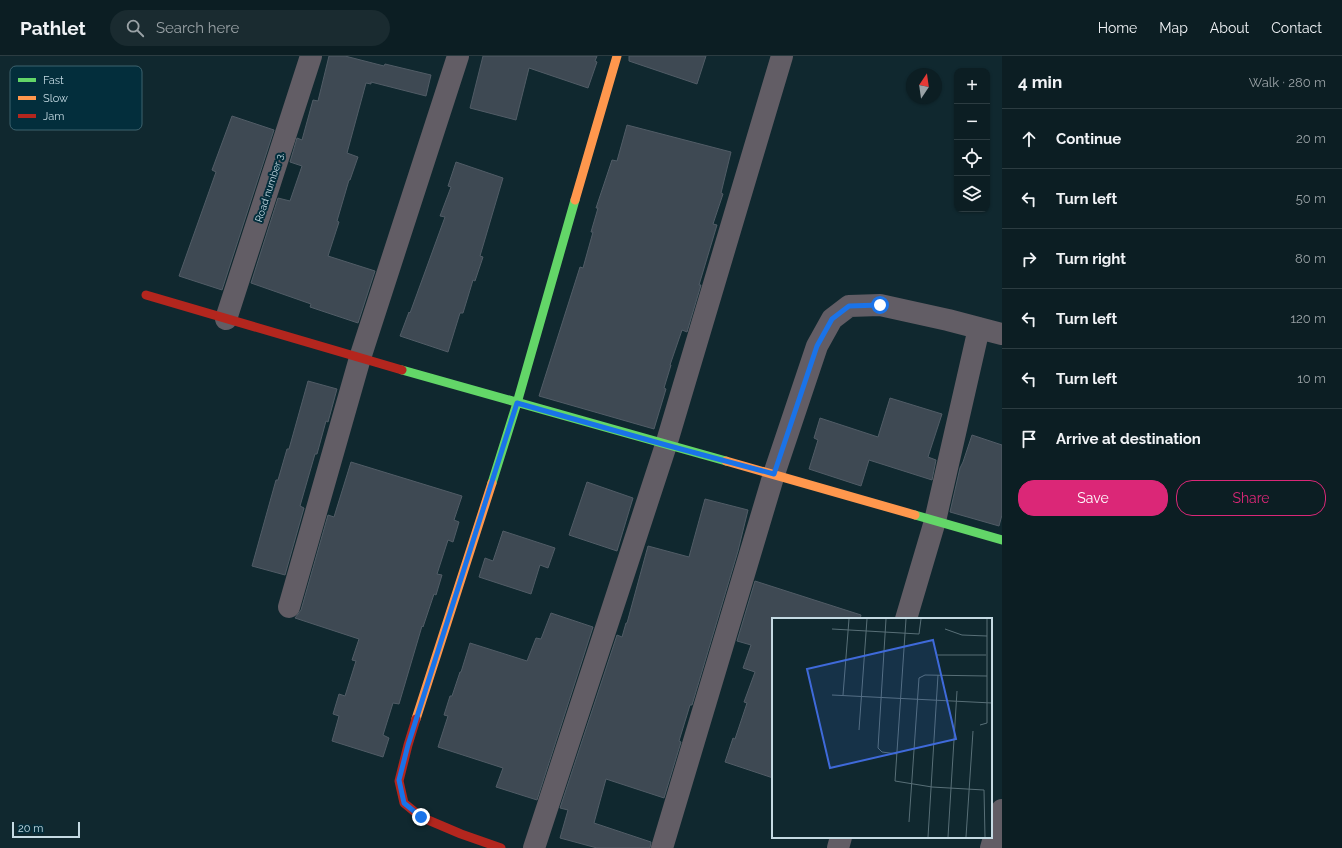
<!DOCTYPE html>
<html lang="en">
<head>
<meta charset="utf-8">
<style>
  body { margin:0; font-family:Raleway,sans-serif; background:#1a2b30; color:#f1f3f6 }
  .controls { position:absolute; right:12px; top:12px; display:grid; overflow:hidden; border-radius:8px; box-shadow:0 1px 3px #0004 }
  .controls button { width:36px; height:36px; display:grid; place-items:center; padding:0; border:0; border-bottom:1px solid #2c3c41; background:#0c1e23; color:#f1f3f6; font:20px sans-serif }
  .compass { position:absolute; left:906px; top:12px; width:36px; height:36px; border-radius:50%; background:#0c1e23; box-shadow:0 1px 3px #0004; rotate:13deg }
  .scale { position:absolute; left:12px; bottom:10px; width:68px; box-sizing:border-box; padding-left:4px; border:2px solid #c5dae3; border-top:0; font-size:11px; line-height:14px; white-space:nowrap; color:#c5dae3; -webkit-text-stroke:3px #032e3c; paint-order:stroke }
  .stop { position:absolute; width:12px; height:12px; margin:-9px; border:3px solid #1a73e8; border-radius:50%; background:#fff }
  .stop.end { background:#1a73e8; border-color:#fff; box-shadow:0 1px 4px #0008 }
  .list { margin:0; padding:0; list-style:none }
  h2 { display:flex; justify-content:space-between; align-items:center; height:52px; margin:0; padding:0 16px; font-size:17px }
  h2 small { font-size:13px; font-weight:400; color:#9aa2a6 }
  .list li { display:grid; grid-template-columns:26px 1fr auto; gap:12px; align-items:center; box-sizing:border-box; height:60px; padding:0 16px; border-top:1px solid #2c3c41 }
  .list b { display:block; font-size:15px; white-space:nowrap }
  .list em { font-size:13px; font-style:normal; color:#9aa2a6 }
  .actions { display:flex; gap:8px; padding:12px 16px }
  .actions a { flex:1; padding:9px 0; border:1px solid #db2777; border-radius:16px; text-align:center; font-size:14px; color:#db2777 }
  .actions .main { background:#db2777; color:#fff }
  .icon { flex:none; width:22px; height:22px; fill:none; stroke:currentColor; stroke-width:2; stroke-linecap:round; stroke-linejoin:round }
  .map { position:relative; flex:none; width:1002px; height:792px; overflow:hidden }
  header { display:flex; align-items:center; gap:24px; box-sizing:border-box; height:56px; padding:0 20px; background:#0c1e23; border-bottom:1px solid #2c3c41 }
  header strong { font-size:19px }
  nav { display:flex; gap:22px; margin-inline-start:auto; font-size:14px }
  .search { width:280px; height:36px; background:#1a2b30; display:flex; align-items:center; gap:10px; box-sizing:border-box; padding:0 14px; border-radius:22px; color:#9aa2a6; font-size:15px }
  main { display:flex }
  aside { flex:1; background:#0c1e23 }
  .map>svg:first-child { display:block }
  .building { fill:#3e4953; stroke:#515c66 }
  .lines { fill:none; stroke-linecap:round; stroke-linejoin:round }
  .street { stroke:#625d65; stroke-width:22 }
  .fast { stroke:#63d668; stroke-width:9 }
  .slow { stroke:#ff974d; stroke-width:9 }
  .jam { stroke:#b3261e; stroke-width:9 }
  .route { stroke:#1a73e8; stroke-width:5 }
  .labels { text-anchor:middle; stroke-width:4; stroke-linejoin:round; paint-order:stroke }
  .street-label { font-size:10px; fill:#c5dae3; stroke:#032e3c }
  .inset-road { fill:none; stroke:#586f77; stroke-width:1 }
  .view { fill:#3f6ada; fill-opacity:0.15; stroke:#3f6ada; stroke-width:2 }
  .inset-edge { fill:none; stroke:#c5dae3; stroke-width:2 }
  .key { fill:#032e3c; stroke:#3d626e; stroke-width:1 }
  .key-label { font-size:11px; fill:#c5dae3 }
</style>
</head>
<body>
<header>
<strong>Pathlet</strong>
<div class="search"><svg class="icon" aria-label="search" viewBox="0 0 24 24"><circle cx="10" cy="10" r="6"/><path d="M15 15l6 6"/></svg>Search here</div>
<nav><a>Home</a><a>Map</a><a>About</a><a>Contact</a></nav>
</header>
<main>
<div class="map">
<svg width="1002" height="792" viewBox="0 0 1002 792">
  <rect width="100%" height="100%" fill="#10282f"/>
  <path class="building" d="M329 0H345L384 10 385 8 431 19 426 40 371 26V28L366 27 347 97 358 101 350 124H349L337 165 339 166 328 200 375 215 358 267 310 251 311 248 251 227 278 142 290 145 302 110 290 106 297 82 302 84 313 44 318 45Z
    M483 0H597L595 5 597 6 588 32 529 12 516 64 470 52Z
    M629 0H706L697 28 629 5Z
    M232 60 274 74 222 234 179 220 216 116 212 114Z
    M627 69 731 96 721 137 723 138 713 168 717 169 699 229H701L687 276 682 274 670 309H671L664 332 666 333 654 373 539 340 580 211 583 212 593 176H591L598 152H596L612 104 617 105Z
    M456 106 503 122 480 200 483 201 475 225 473 224 463 257H460L448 296 400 280 409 256 410 257 445 161 440 160 451 131 448 130Z
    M308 325 337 333 328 366 326 365 317 398H315L300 450 304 452 285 519 252 510 276 424H278L287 393H289Z
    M890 342 942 358 928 401 936 404 932 424 869 404 861 430 809 413 818 384 814 382 820 362 878 381Z
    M972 379 1002 389V459L999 470 950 456 960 412 963 406Z
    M351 406 462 440 454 464 459 466 453 486 448 484 437 518 442 519 436 539 434 538 423 571 422 570 399 648 393 647 383 679 389 682 383 701 332 685 339 660 333 658 339 638 345 640 356 605 352 604 359 583 295 562 301 554 328 459 334 461Z
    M587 426 633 442 617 495 569 479Z
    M705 443 748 454 738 495 692 649H690L679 685 681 686 664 742 606 723 594 767 651 786 650 792H597L560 782 568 754 560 752 617 579 622 581 626 567H627L648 490 689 501Z
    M503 475 555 492 548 512 540 509 531 538 479 521 485 502 493 505Z
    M755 525 861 559 860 563H773V722L725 706 733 682 735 683 747 647 744 646 755 616 743 612 751 589 737 585Z
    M551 557 593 571 537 744 496 731 503 712 438 691 448 660 444 659 450 640H452L460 616H461L470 587 527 605 536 582 541 583Z"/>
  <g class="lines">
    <path class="street" d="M226 263 311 0
      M289 551 360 302 458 0
      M906 563 935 465 979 272
      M534 792 666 389 782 0
      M662 792 774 418 817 290 832 263 849 250 880 249 948 264 1002 278
      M838 792 841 781
      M991 792 1002 754"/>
    <path class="fast" d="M402 314 726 405
      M492 427 517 347 575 144
      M915 459 1002 484"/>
    <path class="slow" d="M575 144 617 0
      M726 405 915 459
      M416 663 492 427"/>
    <path class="jam" d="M146 239 402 314
      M416 663 408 689 399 725 404 747 421 761 461 778 501 792"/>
  </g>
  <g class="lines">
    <path class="route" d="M421 761 404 747 399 724 408 689 517 347 666 389 774 418 817 290 832 263 849 250 880 249"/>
  </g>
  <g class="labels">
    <g class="street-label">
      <text transform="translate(269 131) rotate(-72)" y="4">Road number 3.</text>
    </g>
  </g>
  <g transform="translate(772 562)">
    <rect width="220" height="220" fill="#10282f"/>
    <path class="inset-road" d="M114 1 106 130 110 134 125 136M134 1 123 163 160 169 212 172 213 219M60 11 147 16 149 1M173 11 190 17 215 18M165 37H214M60 77 220 85M71 77 77 1M208 107 215 105V1M87 112 95 1M137 204 147 60 153 57 215 58M156 219 166 57M176 219 185 73M194 219 201 113"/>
    <path class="view" d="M161 22 184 121 58 150 35 51Z"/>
    <rect width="220" height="220" class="inset-edge"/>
  </g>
  <rect x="10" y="10" width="132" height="64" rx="6" class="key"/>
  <rect x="18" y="22" width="18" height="4" fill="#63d668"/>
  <rect x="18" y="40" width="18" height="4" fill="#ff974d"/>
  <rect x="18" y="58" width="18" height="4" fill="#b3261e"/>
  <g class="key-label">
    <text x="43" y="28">Fast</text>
    <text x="43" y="46">Slow</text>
    <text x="43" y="64">Jam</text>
  </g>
</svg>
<div class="controls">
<button>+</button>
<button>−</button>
<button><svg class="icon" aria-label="locate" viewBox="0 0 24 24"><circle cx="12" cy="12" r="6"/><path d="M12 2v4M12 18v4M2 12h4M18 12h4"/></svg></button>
<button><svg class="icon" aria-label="layers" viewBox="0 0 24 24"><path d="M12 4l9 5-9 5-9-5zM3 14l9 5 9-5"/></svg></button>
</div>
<svg class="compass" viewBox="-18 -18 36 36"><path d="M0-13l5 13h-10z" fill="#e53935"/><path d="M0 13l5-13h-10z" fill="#9aa2a6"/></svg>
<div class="scale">20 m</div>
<div class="stop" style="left:880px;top:249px"></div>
<div class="stop end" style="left:421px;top:761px"></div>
</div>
<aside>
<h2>4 min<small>Walk · 280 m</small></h2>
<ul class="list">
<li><svg class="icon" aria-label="ahead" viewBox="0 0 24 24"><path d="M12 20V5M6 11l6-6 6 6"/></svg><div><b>Continue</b></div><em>20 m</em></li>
<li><svg class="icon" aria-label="left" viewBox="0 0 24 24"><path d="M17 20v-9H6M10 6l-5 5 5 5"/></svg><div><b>Turn left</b></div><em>50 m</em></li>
<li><svg class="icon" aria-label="right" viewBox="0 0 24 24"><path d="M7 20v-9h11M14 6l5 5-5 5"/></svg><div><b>Turn right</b></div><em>80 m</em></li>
<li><svg class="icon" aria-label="left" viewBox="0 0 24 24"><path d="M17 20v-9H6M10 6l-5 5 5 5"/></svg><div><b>Turn left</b></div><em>120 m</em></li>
<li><svg class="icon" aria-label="left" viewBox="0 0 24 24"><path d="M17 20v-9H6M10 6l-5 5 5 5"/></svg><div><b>Turn left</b></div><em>10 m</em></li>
<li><svg class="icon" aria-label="arrive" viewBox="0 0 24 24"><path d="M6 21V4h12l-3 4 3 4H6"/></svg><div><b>Arrive at destination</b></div></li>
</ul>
<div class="actions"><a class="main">Save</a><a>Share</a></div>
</aside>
</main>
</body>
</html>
